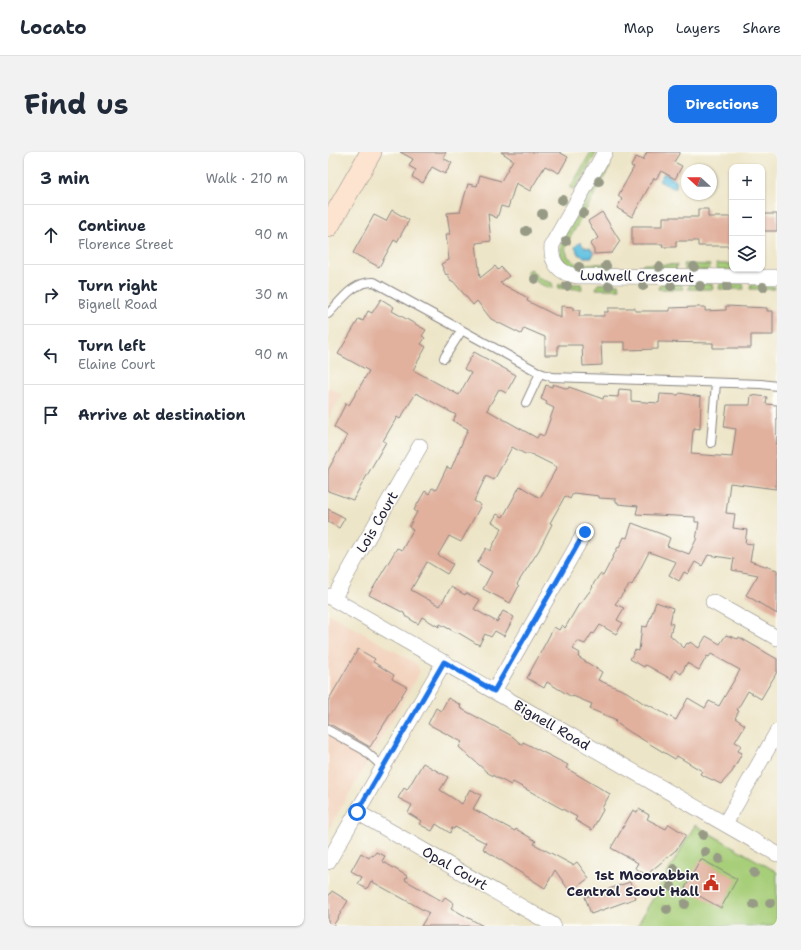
<!DOCTYPE html>
<html lang="en">
<head>
<meta charset="utf-8">
<style>
  body { margin:0; font-family:"Shantell Sans",sans-serif; background:#f2f2f3; color:#1f2937 }
  .controls { position:absolute; right:12px; top:12px; display:grid; overflow:hidden; border-radius:8px; box-shadow:0 1px 3px #0004 }
  .controls button { width:36px; height:36px; display:grid; place-items:center; padding:0; border:0; border-bottom:1px solid #e0e1e3; background:#fff; color:#1f2937; font:20px sans-serif }
  .compass { position:absolute; left:353px; top:12px; width:36px; height:36px; border-radius:50%; background:#fff; box-shadow:0 1px 3px #0004; rotate:291deg }
  .stop { position:absolute; width:12px; height:12px; margin:-9px; border:3px solid #1a73e8; border-radius:50%; background:#fff }
  .stop.end { background:#1a73e8; border-color:#fff; box-shadow:0 1px 4px #0008 }
  .list { margin:0; padding:0; list-style:none }
  h2 { display:flex; justify-content:space-between; align-items:center; height:52px; margin:0; padding:0 16px; font-size:17px }
  h2 small { font-size:13px; font-weight:400; color:#747a83 }
  .list li { display:grid; grid-template-columns:26px 1fr auto; gap:12px; align-items:center; box-sizing:border-box; height:60px; padding:0 16px; border-top:1px solid #e0e1e3 }
  .list b { display:block; font-size:15px; white-space:nowrap }
  .list p { margin:0; font-size:13px; white-space:nowrap; color:#747a83 }
  .list em { font-size:13px; font-style:normal; color:#747a83 }
  .icon { flex:none; width:22px; height:22px; fill:none; stroke:currentColor; stroke-width:2; stroke-linecap:round; stroke-linejoin:round }
  .map { position:relative; flex:none; width:449px; height:774px; overflow:hidden; border-radius:8px }
  header { display:flex; align-items:center; gap:24px; box-sizing:border-box; height:56px; padding:0 20px; background:#fff; border-bottom:1px solid #e0e1e3 }
  header strong { font-size:19px }
  nav { display:flex; gap:22px; margin-inline-start:auto; font-size:14px }
  .intro { display:flex; align-items:center; justify-content:space-between; box-sizing:border-box; height:96px; padding:0 24px }
  h1 { margin:0; font-size:28px }
  .button { padding:10px 18px; border-radius:8px; background:#1a73e8; color:#fff; font-size:14px; font-weight:700 }
  main { display:flex; gap:24px; padding:0 24px }
  aside { flex:1; background:#fff; border-radius:8px; box-shadow:0 1px 3px #0004 }
  .map>svg:first-child { display:block }
  .built { fill:#f3d4bf }
  .green { fill:#a7ce79; stroke:#64785a }
  .water { fill:#64c2e2; stroke:#43728e }
  .building { fill:#e1b19e }
  .lines { fill:none; stroke-linecap:round; stroke-linejoin:round }
  .service-casing { stroke:#888481; stroke-width:10 }
  .minor-casing { stroke:#888481; stroke-width:16 }
  .secondary-casing { stroke:#888481; stroke-width:22 }
  .service { stroke:#fff; stroke-width:8 }
  .minor { stroke:#fff; stroke-width:15 }
  .secondary { stroke:#fde4d0; stroke-width:21 }
  .tree { fill:#979b86 }
  .route { stroke:#1a73e8; stroke-width:5 }
  .labels { text-anchor:middle; stroke-width:3; stroke-linejoin:round; paint-order:stroke }
  .street-label { font-size:14px; fill:#22223b; stroke:#fdfcf7 }
  .poi-label { font-size:14px; font-weight:bold; fill:#22223b; stroke:#fdfcf7; text-anchor:end }
</style>
</head>
<body>
<header>
<strong>Locato</strong>
<nav><a>Map</a><a>Layers</a><a>Share</a></nav>
</header>
<div class="intro"><h1>Find us</h1><a class="button">Directions</a></div>
<main>
<aside>
<h2>3 min<small>Walk · 210 m</small></h2>
<ul class="list">
<li><svg class="icon" aria-label="ahead" viewBox="0 0 24 24"><path d="M12 20V5M6 11l6-6 6 6"/></svg><div><b>Continue</b><p>Florence Street</p></div><em>90 m</em></li>
<li><svg class="icon" aria-label="right" viewBox="0 0 24 24"><path d="M7 20v-9h11M14 6l5 5-5 5"/></svg><div><b>Turn right</b><p>Bignell Road</p></div><em>30 m</em></li>
<li><svg class="icon" aria-label="left" viewBox="0 0 24 24"><path d="M17 20v-9H6M10 6l-5 5 5 5"/></svg><div><b>Turn left</b><p>Elaine Court</p></div><em>90 m</em></li>
<li><svg class="icon" aria-label="arrive" viewBox="0 0 24 24"><path d="M6 21V4h12l-3 4 3 4H6"/></svg><div><b>Arrive at destination</b></div></li>
</ul>
</aside>
<div class="map">
<svg width="449" height="774" viewBox="0 0 449 774">
  <rect width="100%" height="100%" fill="#fdfcf7"/>
  <filter id="ink" filterUnits="userSpaceOnUse"><feTurbulence type="fractalNoise" baseFrequency=".025" numOctaves="2"/><feDisplacementMap in="SourceGraphic" scale="8" xChannelSelector="R" yChannelSelector="G"/><feConvolveMatrix kernelMatrix="1 2 1 2 8 2 1 2 1" color-interpolation-filters="sRGB"/></filter>
  <filter id="wash" filterUnits="userSpaceOnUse"><feTurbulence type="fractalNoise" baseFrequency=".012" numOctaves="4" result="noise"/><feDisplacementMap in="SourceGraphic" scale="16" xChannelSelector="R" yChannelSelector="G"/><feGaussianBlur stdDeviation="0.9" result="paint"/><feColorMatrix in="noise" values="0 0 0 0 0 0 0 0 0 0 0 0 0 0 0 0 0 1.4 0 .05"/><feComposite in="paint" operator="in"/></filter>
  <g filter="url(#wash)">
    <rect width="100%" height="100%" fill="#ede5c7"/>
    <path class="built" d="M0 235 14 243 0 267Z
      M0 461 89 512 92 520 0 678Z"/>
    <path class="green" d="M263 0H269L247 37 242 36Z
      M279 13 282 15 239 91 237 96 240 105 249 112H285L281 117C260 117 225 122 234 88Z
      M314 112 349 113 347 118H316Z
      M355 112 382 113 380 118H357Z
      M388 112H404V117H412L390 118Z
      M202 117 212 127 224 131 225 136C213 134 206 129 198 120Z
      M231 132H253L254 137 230 136Z
      M270 132H290L292 137H268Z
      M332 132H353L355 137H330Z
      M362 132H384L385 137H360Z
      M392 132H415L416 137H391Z
      M423 133H445L447 137H422Z
      M367 673 449 720V774H309Z"/>
    <path class="water" d="M336 21 348 29V35L344 36 331 29Z
      M252 90 256 95 262 96 266 101 264 105H256L250 102 247 95Z"/>
    <g id="blocks">
      <path class="building" d="M72 0H118L115 6 124 11 117 22 104 15 95 31 84 25 88 18 81 14 85 7Z
        M173 0H231L240 5 231 21 217 14 202 39 188 31 180 56 173 54 169 66 160 62 163 89 148 91 152 126 167 114 170 118 173 115 181 124 172 131 200 146 199 149 233 166V154L245 155V158H252L251 164H276V160H280V156H307V159H342V156L367 155H377V159L398 158V154L439 156V159H445V183H423V196H385V191L330 190V197L297 198V190H273L274 213 255 214 254 193H230V203H217V185L196 176 193 182 163 167 149 149 145 153 125 129 123 130 120 122 118 123 113 112 121 108 118 82H122L119 61 132 60 140 32 149 34 152 23 173 29 185 8Z
        M319 0H352L346 10 354 14 347 27 333 19 328 27 326 26 304 65 289 56 294 47 290 44 306 15 303 14 308 5 315 8Z
        M370 57H380V65H404V94H370V89H348V95H334L335 92H304V74H335V65H370Z
        M64 58 81 68 69 90 66 88 51 115 25 101 46 63 58 69Z
        M274 60 292 89 284 101 266 102V98L262 92 270 86 260 69Z
        M434 62H449V79H434Z
        M53 147 66 155 64 159 98 178 94 184 97 186 93 192 98 195 85 218 131 243 143 221 136 217 146 200 188 223 178 241 171 237 159 258 209 286 211 282 216 284 226 256 218 252 219 250 213 247 218 233 224 235 225 232 240 237 241 235 275 247 276 244 290 245 291 237 303 238V249L331 251 332 242 350 243 352 241 373 245 372 277 366 276V279H365L363 302 404 305 408 277 396 275 399 253H422L423 243 439 245 438 252 449 253 448 337 402 331 398 361 407 362 405 376 419 378 417 391 425 392 422 409 449 418V462L418 443 430 423 404 418 406 407 380 403 374 414 367 410 360 422 356 420 351 429 341 423 348 410 321 400 304 433 302 432 287 452 296 456 289 468 295 471 288 482 272 473 266 482 264 481 257 492 249 489 245 497 252 501 250 505 274 520 270 528 299 540 318 553 319 552 348 568 360 546 377 556 381 549 391 554 412 518 383 502 381 505 379 504 371 518 359 511 353 522 347 518 343 527 320 514 317 513 316 515 302 507 307 498 311 499 314 474 319 475 328 450 345 456 342 471 345 472 342 483 356 496 359 491 361 492 362 490 371 496 378 484 392 492 398 483 410 487 411 485 449 507V520L433 547 420 539 409 558 411 559 407 566 417 573 407 590 413 593 410 599 414 601 404 620 393 632 372 622 374 619 349 604 347 607 302 580 287 570 289 568 262 557 264 552 245 544 244 545 219 530 216 536 199 526 226 475 231 478 234 473 237 476 251 452H252L265 435 264 434 272 422 275 424 290 395 291 396 296 385 299 386 304 371 336 383 342 386 339 394 361 402 368 388 371 370H367V365L308 362 310 354 290 352V350H288V347L271 346V344L263 343 245 341 242 347 237 344 222 371 224 372 211 398 189 432 191 434 182 451 155 437 164 420 149 411 158 396 162 399 174 376 164 370 169 362 175 365 192 334 212 346 229 315 203 302H197L184 295 166 328 158 324 146 349 153 353 133 390 121 384 110 403 125 412 119 422 99 410 83 438 112 454 123 435 137 443 138 441 152 448 146 457 169 470 175 459 186 465 176 484 167 479 163 485 157 482 151 493 129 480V481L112 472 111 475 94 465 90 472 77 464 76 461 41 443 69 396 74 398 85 378 81 375 89 360 86 358 97 339 101 342 104 336 108 338 119 315 123 317 140 277 125 269 128 263 88 241 72 267 69 265 55 289 58 290 25 348 0 339V318L19 284 6 275 18 251 21 253 41 219 10 202 31 167 35 169 40 159 44 161Z
        M0 357 17 366 11 376 0 370Z
        M30 497 47 507 45 510 66 523 64 527 79 535 42 595 0 571V549Z
        M120 546 133 553 132 556 184 584 194 593 195 590 240 613 238 616 282 642 274 656 275 658 264 678 247 668 249 665 227 653 185 630 183 633 160 621 131 595 134 590 100 572 108 556 113 559Z
        M95 611 120 625 112 638 134 652 142 637 153 643 145 657 187 679 188 677 208 689 206 692 245 713 249 710 261 726 242 740 227 718 217 736 155 697 158 691 127 675 126 677 124 676 122 681 108 672 104 679 91 672 93 669 80 661 84 653 70 646 76 636 79 638Z
        M311 657 321 663 319 667 338 677 341 672 358 683 348 698 323 719 320 724 307 716 310 711 283 696 305 658 309 660Z
        M48 700 57 704 54 709 79 724 77 728 114 749 117 745 126 751 123 756 155 774H93L101 761 43 729 39 737 30 732 34 725 23 719 33 701 41 706 43 703 45 704Z
        M373 707 409 727 393 756 357 736Z
        M302 730 308 746 263 762 257 745Z
        M4 739 20 749 5 774H0V745Z"/>
    </g>
  </g>
  <g filter="url(#ink)">
    <use href="#blocks" fill-opacity="0" stroke="#888481" stroke-width="1"/>
    <g class="lines">
      <defs>
        <path id="service" d="M0 162C13 149 25 129 46 130L212 221 224 225 433 232 449 234
          M116 206 134 178
          M198 251 212 221
          M383 291 388 231
          M0 578 36 598 55 615"/>
        <path id="minor" d="M277 0 224 93C222 111 232 122 250 124L449 125
          M0 444 449 702
          M5 447 92 294
          M385 450 449 486
          M166 539 257 380
          M29 660 225 773
          M397 672 449 580
          M0 710 116 510"/>
        <path id="secondary" d="M0 75 43 0"/>
      </defs>
      <use href="#service" class="service-casing"/>
      <use href="#minor" class="minor-casing"/>
      <use href="#secondary" class="secondary-casing"/>
      <use href="#service" class="service"/>
      <use href="#minor" class="minor"/>
      <use href="#secondary" class="secondary"/>
    </g>
    <g class="tree">
      <circle cx="271" cy="29" r="5"/>
      <circle cx="234" cy="48" r="5"/>
      <circle cx="255" cy="61" r="5"/>
      <circle cx="214" cy="62" r="5"/>
      <circle cx="198" cy="79" r="5"/>
      <circle cx="238" cy="89" r="5"/>
      <circle cx="278" cy="114" r="5"/>
      <circle cx="251" cy="115" r="5"/>
      <circle cx="331" cy="115" r="5"/>
      <circle cx="366" cy="115" r="5"/>
      <circle cx="207" cy="127" r="5"/>
      <circle cx="239" cy="134" r="5"/>
      <circle cx="281" cy="134" r="5"/>
      <circle cx="315" cy="134" r="5"/>
      <circle cx="343" cy="134" r="5"/>
      <circle cx="372" cy="134" r="5"/>
      <circle cx="399" cy="135" r="5"/>
      <circle cx="435" cy="135" r="5"/>
      <circle cx="375" cy="683" r="5"/>
      <circle cx="377" cy="700" r="5"/>
      <circle cx="391" cy="707" r="5"/>
      <circle cx="346" cy="717" r="5"/>
      <circle cx="426" cy="721" r="5"/>
      <circle cx="343" cy="734" r="5"/>
      <circle cx="442" cy="751" r="5"/>
      <circle cx="357" cy="752" r="5"/>
      <circle cx="426" cy="752" r="5"/>
      <circle cx="339" cy="757" r="5"/>
    </g>
  </g>
  <g class="lines" filter="url(#ink)">
    <path class="route" d="M29 660 116 510 166 539 257 380"/>
  </g>
  <defs>
    <symbol id="civic-bare" viewBox="-9 -9 18 18"><path d="M-.6-6.5H3V-4.5H.6V-3L4-1V1h2V6H-6V1h2V-1L-.6-3ZM-1.2 2.5V6h2.4V2.5Z" fill="#c8321e" stroke="#fdfcf7" stroke-width="2.5" paint-order="stroke"/></symbol>
  </defs>
  <g fill-rule="evenodd">
    <use href="#civic-bare" x="372" y="720" width="22" height="22"/>
  </g>
  <g class="labels">
    <g class="street-label">
      <text transform="translate(309 124) rotate(1)" y="5">Ludwell Crescent</text>
      <text transform="translate(49 370) rotate(-60)" y="5">Lois Court</text>
      <text transform="translate(224 573) rotate(30)" y="5">Bignell Road</text>
      <text transform="translate(127 716) rotate(30)" y="5">Opal Court</text>
    </g>
    <g class="poi-label">
      <text x="371" y="728">1st Moorabbin<tspan x="371" dy="16">Central Scout Hall</tspan></text>
    </g>
  </g>
</svg>
<div class="controls">
<button>+</button>
<button>−</button>
<button><svg class="icon" aria-label="layers" viewBox="0 0 24 24"><path d="M12 4l9 5-9 5-9-5zM3 14l9 5 9-5"/></svg></button>
</div>
<svg class="compass" viewBox="-18 -18 36 36"><path d="M0-13l5 13h-10z" fill="#e53935"/><path d="M0 13l5-13h-10z" fill="#747a83"/></svg>
<div class="stop" style="left:29px;top:660px"></div>
<div class="stop end" style="left:257px;top:380px"></div>
</div>
</main>
</body>
</html>
